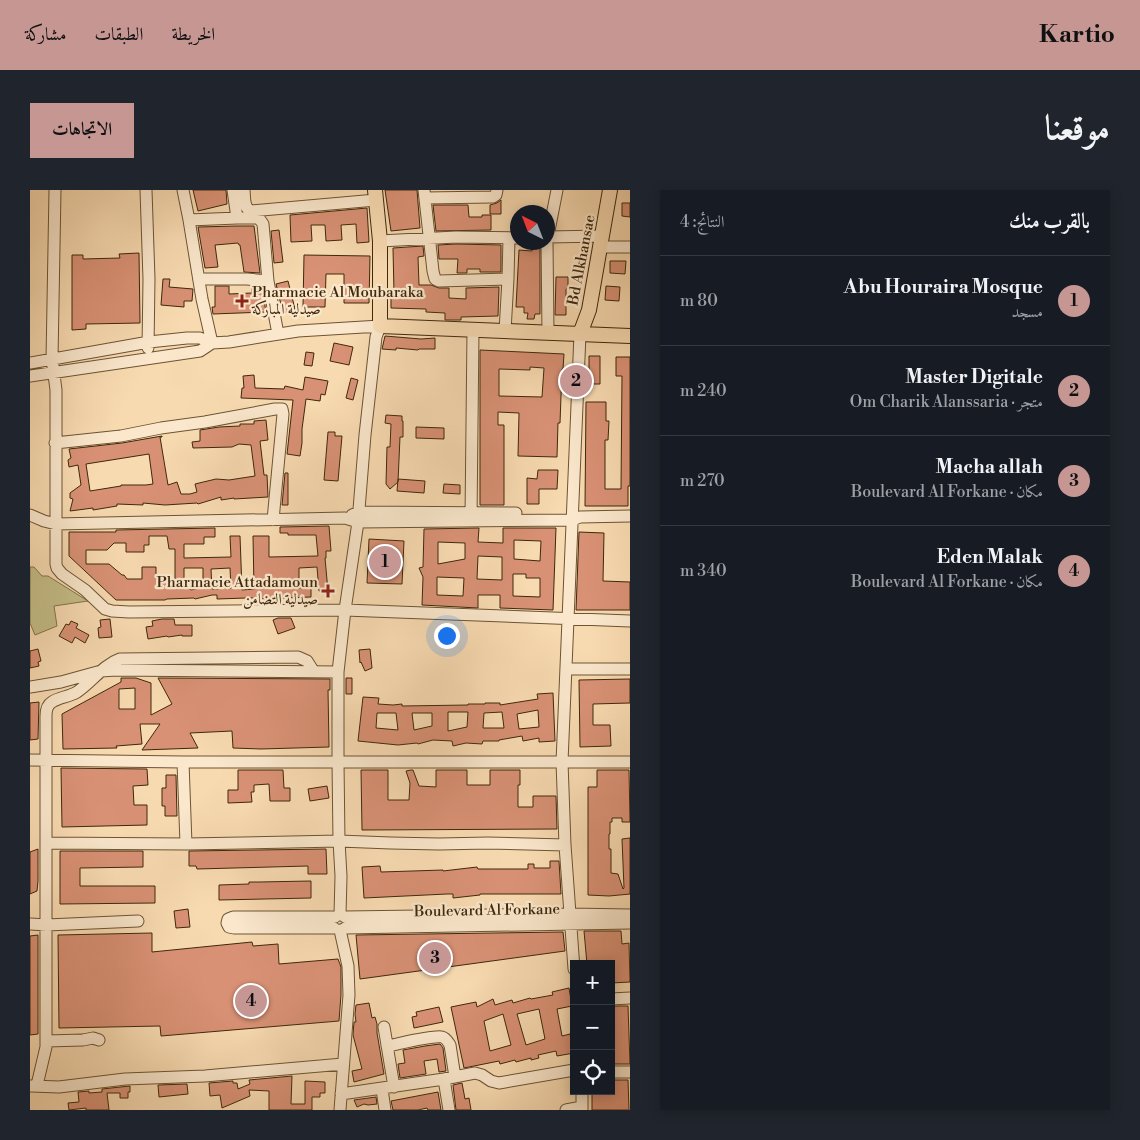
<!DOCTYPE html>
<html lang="ar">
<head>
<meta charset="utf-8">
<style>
  body { margin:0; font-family:"Libre Bodoni",Amiri,serif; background:#20242c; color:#f1f3f6; direction:rtl }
  .controls { position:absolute; right:15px; bottom:15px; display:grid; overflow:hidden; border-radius:0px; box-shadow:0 2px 12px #0003 }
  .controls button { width:45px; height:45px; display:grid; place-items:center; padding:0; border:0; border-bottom:1px solid #363941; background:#171b24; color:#f1f3f6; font:25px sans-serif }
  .compass { position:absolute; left:480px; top:15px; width:45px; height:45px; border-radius:50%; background:#171b24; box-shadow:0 2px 12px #0003; rotate:318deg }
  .you { position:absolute; left:416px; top:445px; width:18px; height:18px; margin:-12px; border:4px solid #fff; border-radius:50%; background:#1a73e8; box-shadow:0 0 0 8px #1a73e833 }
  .badge { display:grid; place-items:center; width:32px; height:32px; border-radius:50%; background:#c59692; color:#111; font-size:16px; font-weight:700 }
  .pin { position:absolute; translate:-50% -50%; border:2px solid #fff; box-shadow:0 1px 5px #0006 }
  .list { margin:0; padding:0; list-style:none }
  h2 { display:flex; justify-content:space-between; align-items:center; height:65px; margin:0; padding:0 20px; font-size:21px }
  h2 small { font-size:16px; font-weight:400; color:#9ea1a6 }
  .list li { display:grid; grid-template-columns:32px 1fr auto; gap:15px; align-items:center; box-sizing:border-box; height:90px; padding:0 20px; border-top:1px solid #363941 }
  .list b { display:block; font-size:19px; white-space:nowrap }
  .list p { margin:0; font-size:16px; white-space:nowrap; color:#9ea1a6 }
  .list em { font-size:16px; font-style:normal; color:#9ea1a6 }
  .icon { flex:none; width:28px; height:28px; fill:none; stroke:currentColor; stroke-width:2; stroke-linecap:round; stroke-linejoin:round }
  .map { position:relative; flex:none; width:600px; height:920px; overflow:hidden; direction:ltr; border-radius:0px }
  header { display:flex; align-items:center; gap:30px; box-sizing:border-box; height:70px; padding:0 25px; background:#c59692; color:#111 }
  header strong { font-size:24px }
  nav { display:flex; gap:28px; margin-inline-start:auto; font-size:18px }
  .intro { display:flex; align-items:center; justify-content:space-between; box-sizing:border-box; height:120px; padding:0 30px }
  h1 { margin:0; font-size:35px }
  .button { padding:12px 22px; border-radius:0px; background:#c59692; color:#111; font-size:18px; font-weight:700 }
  main { display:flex; gap:30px; padding:0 30px }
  aside { flex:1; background:#171b24; border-radius:0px; box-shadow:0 2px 12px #0003 }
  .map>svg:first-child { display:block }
  .green { fill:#c4bd87; stroke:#817249 }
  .building { fill:#d99175; stroke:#3e280b; fill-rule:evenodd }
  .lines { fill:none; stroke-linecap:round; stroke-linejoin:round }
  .minor-casing { stroke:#6c5434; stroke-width:13 }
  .major-casing { stroke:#3e280b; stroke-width:16 }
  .minor { stroke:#fae7cc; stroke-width:11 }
  .major { stroke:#f8dab1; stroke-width:14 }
  .poi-dot { fill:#8f2418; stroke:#fae7cc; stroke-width:2 }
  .labels { text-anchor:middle; stroke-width:4.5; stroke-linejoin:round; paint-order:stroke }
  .street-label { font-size:15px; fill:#3e280b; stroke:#fae7cc }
  .poi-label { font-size:15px; fill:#3e280b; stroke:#fae7cc; text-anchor:start }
</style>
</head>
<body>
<header>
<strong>Kartio</strong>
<nav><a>الخريطة</a><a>الطبقات</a><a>مشاركة</a></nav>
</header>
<div class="intro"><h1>موقعنا</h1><a class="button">الاتجاهات</a></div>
<main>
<aside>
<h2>بالقرب منك<small>النتائج: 4</small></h2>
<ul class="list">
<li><span class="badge">1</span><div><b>Abu Houraira Mosque</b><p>مسجد</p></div><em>80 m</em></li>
<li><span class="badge">2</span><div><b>Master Digitale</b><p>متجر · Om Charik Alanssaria</p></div><em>240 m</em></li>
<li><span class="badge">3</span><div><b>Macha allah</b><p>مكان · Boulevard Al Forkane</p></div><em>270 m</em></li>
<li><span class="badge">4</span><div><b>Eden Malak</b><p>مكان · Boulevard Al Forkane</p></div><em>340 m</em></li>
</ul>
</aside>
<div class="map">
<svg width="600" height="920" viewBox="0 0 600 920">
  <rect width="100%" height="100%" fill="#f8dab1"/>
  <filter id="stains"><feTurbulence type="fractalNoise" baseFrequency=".004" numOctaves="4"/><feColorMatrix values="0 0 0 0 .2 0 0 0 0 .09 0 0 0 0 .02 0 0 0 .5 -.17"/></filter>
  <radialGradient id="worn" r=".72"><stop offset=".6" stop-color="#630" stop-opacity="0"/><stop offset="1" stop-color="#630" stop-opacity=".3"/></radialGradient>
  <path class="green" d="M0 377H4L12 386H18L58 411 24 416 27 436 5 445 0 433Z"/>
  <path class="building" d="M163 0H196L197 14 168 21Z
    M355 0H387L390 38 361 41Z
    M471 10V24H460V15L467 13Z
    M592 13H600V27L592 26Z
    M403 15H438L439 27H452V25H461V40L406 41Z
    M337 18 339 52 327 53 326 34 311 35 312 50 296 51 295 35H281L282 51 261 52 260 25Z
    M207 36H224L230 83 214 82 210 55H209L208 53 185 55 188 77 175 78 168 37Z
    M249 40 253 72 244 73 241 41Z
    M502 52H510V124H505L504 129H497L498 123H494V117H486L489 60 502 61Z
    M426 54 471 55V82H450V79H437V83H427L428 69H409L408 55Z
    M393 56 394 66 388 67 389 95H401L409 98H419V108L436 109V98L469 97 468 126 431 127V130H415V123L396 122V119L361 118V103H364L363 58Z
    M109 63 110 133 56 134V139L42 140V65H53V69L90 68 89 64Z
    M274 65 340 66 339 113H314V84H296L295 117H273Z
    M580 71H596L595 84 580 83Z
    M526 87H538V99H536V125H525Z
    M133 89H140L139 97 163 99 162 111H154V117L131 115Z
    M258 91 265 119 253 123 246 94Z
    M185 96H199V104L222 103V97L232 98 236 122 183 124 182 117H185Z
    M576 96 590 97 589 111 575 110Z
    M355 146 391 149 405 148V159H389L388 160 366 158V160L352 159Z
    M304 153 323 157 319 175 300 171Z
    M450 160 534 164 533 179H532L530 233H528L527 267 488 266 489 223 468 222V235H474V315H450ZM500 177 514 178 512 207 469 206V179L500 180Z
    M276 162 284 163 282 176 274 175Z
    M559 166H570V194H559Z
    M586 167H600V296H598V316H555L556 212H576V231H579L578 250H575V299H591L592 186H586Z
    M224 185 225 198 254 199 255 196 273 200 275 187 298 191 295 205 291 204 290 211 276 209 272 239V253L270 266 257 264 263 210 211 208 212 198H214L213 186Z
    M321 188 328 190 323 210 316 208Z
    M356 225 372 226V231H373V247H370L368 292 360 299 356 294 357 257H360L361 234 355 233Z
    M236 230 238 250 230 251 234 285H237L238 307 204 309V308L191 310V307L168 314 167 313 135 315 113 313V315L87 314V316L63 320V318L40 321 43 309 40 308V303L51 295 48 275 39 277 38 270 41 268 39 259 92 253 132 246V247H130L138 295 147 292 151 304H160L167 302 165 294 186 289 199 290 225 286 221 255 209 254 202 257 163 258 162 252 170 251V240L189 237 210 236V234H224V231ZM119 264 123 294 116 295H91V296L60 301 56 274Z
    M386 237 414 238V249L386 248Z
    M298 242H305V246H312L308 291 294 290Z
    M508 280H528L527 299H509V314H497V288L507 289Z
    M255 283H258V315H252Z
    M368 289 395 291 394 303 367 301Z
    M414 294 430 295V304L413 303Z
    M299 336 301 361H296V368H295L298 401H289L287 377 269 378V398L281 397V407L225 409V408H216L187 409V405H182L165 409 164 408 137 409 135 410H86L39 366V342H86V340L185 338V347H174V354H154V368L201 367 200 346H210L212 400 224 399 223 346H239V367L288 366 286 345H258V343H250V337ZM119 346H137L139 359H145V389H126V377H112V389H97L94 385H92L79 374H56V360H77L84 353H96V362H114V355H119ZM154 378H173V397L161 400 154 394ZM200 378 201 398 182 399 181 379Z
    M449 338 448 352 473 353V338H526L523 420 470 418V405H448V418L392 415 393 387 389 378 393 377 394 339ZM484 350 511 351 510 371 484 369ZM408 352 435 353V369L408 374ZM448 366 472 367V390L447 389ZM483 384H496V388H510V407L483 406ZM407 387 434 388 433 406 407 405Z
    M549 342 574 343 573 391 600 392V420H546Z
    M339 349 374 351 372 394 337 393Z
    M248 428H261L265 438 248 444 243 430Z
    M80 429 82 447 69 448 68 438 71 437 70 430Z
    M132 429H144L145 435H162V446H152V445L138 447 137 446 118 449 116 437 123 436 122 431Z
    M41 431 48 434 46 438 59 445 55 453 45 447 42 453 29 446 36 434 39 435Z
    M8 459 11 471 8 472 9 476 0 478V461Z
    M340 459 342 478 335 481 331 472 330 473 329 460Z
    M91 488H106L121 493V525L142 514 128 488 300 489V500H298L299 557 231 559 203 558 202 541 160 543 168 558 112 560 130 534H110L112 554 86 556 87 558 33 559 32 524 91 492ZM105 498V519H89V499Z
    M316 488H322V504H316Z
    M600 489V513L563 514V535H580L581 556 550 557 549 490Z
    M523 503 525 551 509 552V548L493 551 492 546 469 550V551H453L452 554 436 553 423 556 422 551 403 550 388 554 387 553 368 555 328 551 333 507 349 508 348 514 363 515 372 514V516L438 515V514H455V513H470V515L508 509 507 504ZM508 520 509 537 489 539 487 524ZM418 522H438L437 537 418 541ZM472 522 474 538H453L454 523ZM347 523H366L368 540 346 538ZM382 523H402V536L384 540Z
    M9 512 8 549 0 550V513Z
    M31 578 117 579 118 595 103 596 104 615H117V635L32 637Z
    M208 580H253L254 598H260V611H240L239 594 224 595V602H221L222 612 198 613V600H208Z
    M331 580H358V610H379L380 593 376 581 381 580H383L389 596 406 597V580H437V595H460V580H490V595H488V617H503V606H526L527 639 332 640Z
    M567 580H599L600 632H592V628H582V632H580V644H579V659H581V683L588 684 593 699 594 698 592 649 600 648V704L579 706 558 705V597H567Z
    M136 585H146L147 626H135V616H132V598H136Z
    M297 596 299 608 280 611 278 599Z
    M8 659V691L7 701 0 704V662Z
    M296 659 297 684H278V676L167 679 166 676H159V661Z
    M30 661H113V677L50 678V696H125V713L30 714Z
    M520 671H529L531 704H450V705L423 708V704H417L334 708 332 677 350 676 351 682 413 680V681L447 677 448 679H498V674H504V678H520Z
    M281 691V708L189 710V695L219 694V692H229Z
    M158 719 160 737 146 738 144 721Z
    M554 741H591L592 754 599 753 600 792 581 793V774H557Z
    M533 742 535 761 330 789 326 745Z
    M122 743V762L222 752 223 756 248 754 249 774 308 769 311 777V805L309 831 131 846 130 836 29 838 28 745Z
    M8 745V844L0 845V746Z
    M539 798 542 816 527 819 532 846 540 844 544 863 527 866 526 861 508 865 509 868 501 870V868L486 872 485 870 470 874 469 871 434 878 421 817 446 812 447 817 463 809 465 815 482 810 483 813 500 808 501 809 523 805 522 802ZM509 819 515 849 496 855 487 824ZM473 824 481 855 460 861 454 831Z
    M339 813 342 828 345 827 347 834V843L354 884 324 892 322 881 332 879 323 845 324 832H326L325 824 326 815Z
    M581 816H598L600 874H581V844H584L583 820H581Z
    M409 817 413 832 384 838 382 827 387 826 386 822Z
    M410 854 413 858 416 881 409 882 407 869 394 871 396 884 370 888 368 874 375 873 373 860 395 856Z
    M262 886 261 914H275V891L295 892V903H290V907H282V920H239V901L219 900 220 906 192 918 190 905 180 906 179 893 203 891V893H207L208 899 220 894 219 890Z
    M581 890H598L599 920H562V901H581Z
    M432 893 435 909 439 908 441 920H426L423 895Z
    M157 894 158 904 129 907 128 895Z
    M100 896V902H98V908H90V903H77L79 920H56V918L39 920 38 913 49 912 48 902 59 901V903L72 902V899Z
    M408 902 411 920H398L397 918 388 920H363L361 911Z
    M346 907 347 914 338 915 334 914 327 917 324 910Z"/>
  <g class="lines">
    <defs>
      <path id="minor" d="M25 0 22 169 26 200V374L27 378 32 384 55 400 75 419 82 421 99 422 315 420 600 431
        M116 0 119 89 118 158
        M153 0 159 30
        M203 0 207 28
        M214 0C215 7 213 18 221 21L346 10
        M394 0 403 81 405 89 409 91 478 89
        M395 8 463 7 466 5 467 0
        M518 46 527 0
        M518 47 572 46
        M350 51 426 47 488 48
        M517 52 518 143
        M570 57H600
        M169 89H217L238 91 248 144
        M475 141 478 89 479 48
        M182 153 172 109 159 30 207 28H228L231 31 233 34 238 91
        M0 173 119 152 157 148H170L182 153 199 152 268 141 350 136 346 147 335 245 328 332 315 420 308 482V572L309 651 311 686 310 725
        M0 186 170 161 182 153
        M25 253 91 246 131 238 175 232 245 219H252L253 224 243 330
        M0 325 14 331 26 334 315 328 328 332 542 330 550 327 600 326
        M322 325 329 322 486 323
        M441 328 443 140
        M536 479H600
        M0 497 31 492 71 481 86 480 308 482
        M0 570 153 572H600
        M153 572 156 654
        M16 653 156 654 309 651 361 653 409 654 458 653 535 655
        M315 727 539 724 600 725
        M0 734 17 735 108 731
        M304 738H204L199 737 197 733 198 729 203 727H305
        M315 738 600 733
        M544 779 535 655 532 572 550 144
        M581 809 600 808
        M354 837 364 897
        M17 851 53 850 63 848 69 850
        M357 856C368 854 403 845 412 847 416 848 418 852 420 855L425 887
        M581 882H600
        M414 889 419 920
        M7 895 16 857V526C16 521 17 515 22 512 29 507 39 507 47 502 62 492 73 475 90 469L268 467 277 471 284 482
        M1 896 29 897 95 889 175 886 313 874
        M352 899 355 920
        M552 901V920
        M311 904 414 889 445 883 452 885 461 891 469 893 544 880
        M310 920 319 805 318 776 310 740
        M536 920 552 917"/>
      <path id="major" d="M345 0 350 51V136L600 146
        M550 144 559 120 580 0"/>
    </defs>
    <use href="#minor" class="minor-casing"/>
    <use href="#major" class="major-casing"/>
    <use href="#minor" class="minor"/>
    <use href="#major" class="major"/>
  </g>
  <g class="poi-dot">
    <path d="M209.5 103.5h5v5h5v5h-5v5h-5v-5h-5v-5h5z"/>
    <path d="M295.5 393.5h5v5h5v5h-5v5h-5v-5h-5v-5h5z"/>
  </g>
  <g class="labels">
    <g class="street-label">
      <text transform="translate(551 70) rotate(-79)" y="5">Bd Alkhansae</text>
      <text transform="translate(457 720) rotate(-1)" y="5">Boulevard Al Forkane</text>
    </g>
    <g class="poi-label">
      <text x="222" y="107">Pharmacie Al Moubaraka<tspan x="222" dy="17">صيدلية المباركة</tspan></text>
      <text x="288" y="397" text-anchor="end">Pharmacie Attadamoun<tspan x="288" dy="17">صيدلية التضامن</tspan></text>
    </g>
  </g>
  <rect width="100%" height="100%" filter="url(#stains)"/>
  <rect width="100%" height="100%" fill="url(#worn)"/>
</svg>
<div class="controls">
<button>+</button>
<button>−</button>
<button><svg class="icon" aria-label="locate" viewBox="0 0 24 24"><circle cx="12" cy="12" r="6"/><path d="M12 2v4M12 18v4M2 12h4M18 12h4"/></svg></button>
</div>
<svg class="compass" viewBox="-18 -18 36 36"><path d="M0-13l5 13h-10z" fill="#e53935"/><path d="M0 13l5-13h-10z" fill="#9ea1a6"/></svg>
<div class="you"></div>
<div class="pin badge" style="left:355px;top:372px">1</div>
<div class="pin badge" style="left:546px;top:191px">2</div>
<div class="pin badge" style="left:405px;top:768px">3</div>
<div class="pin badge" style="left:221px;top:811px">4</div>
</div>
</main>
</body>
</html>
